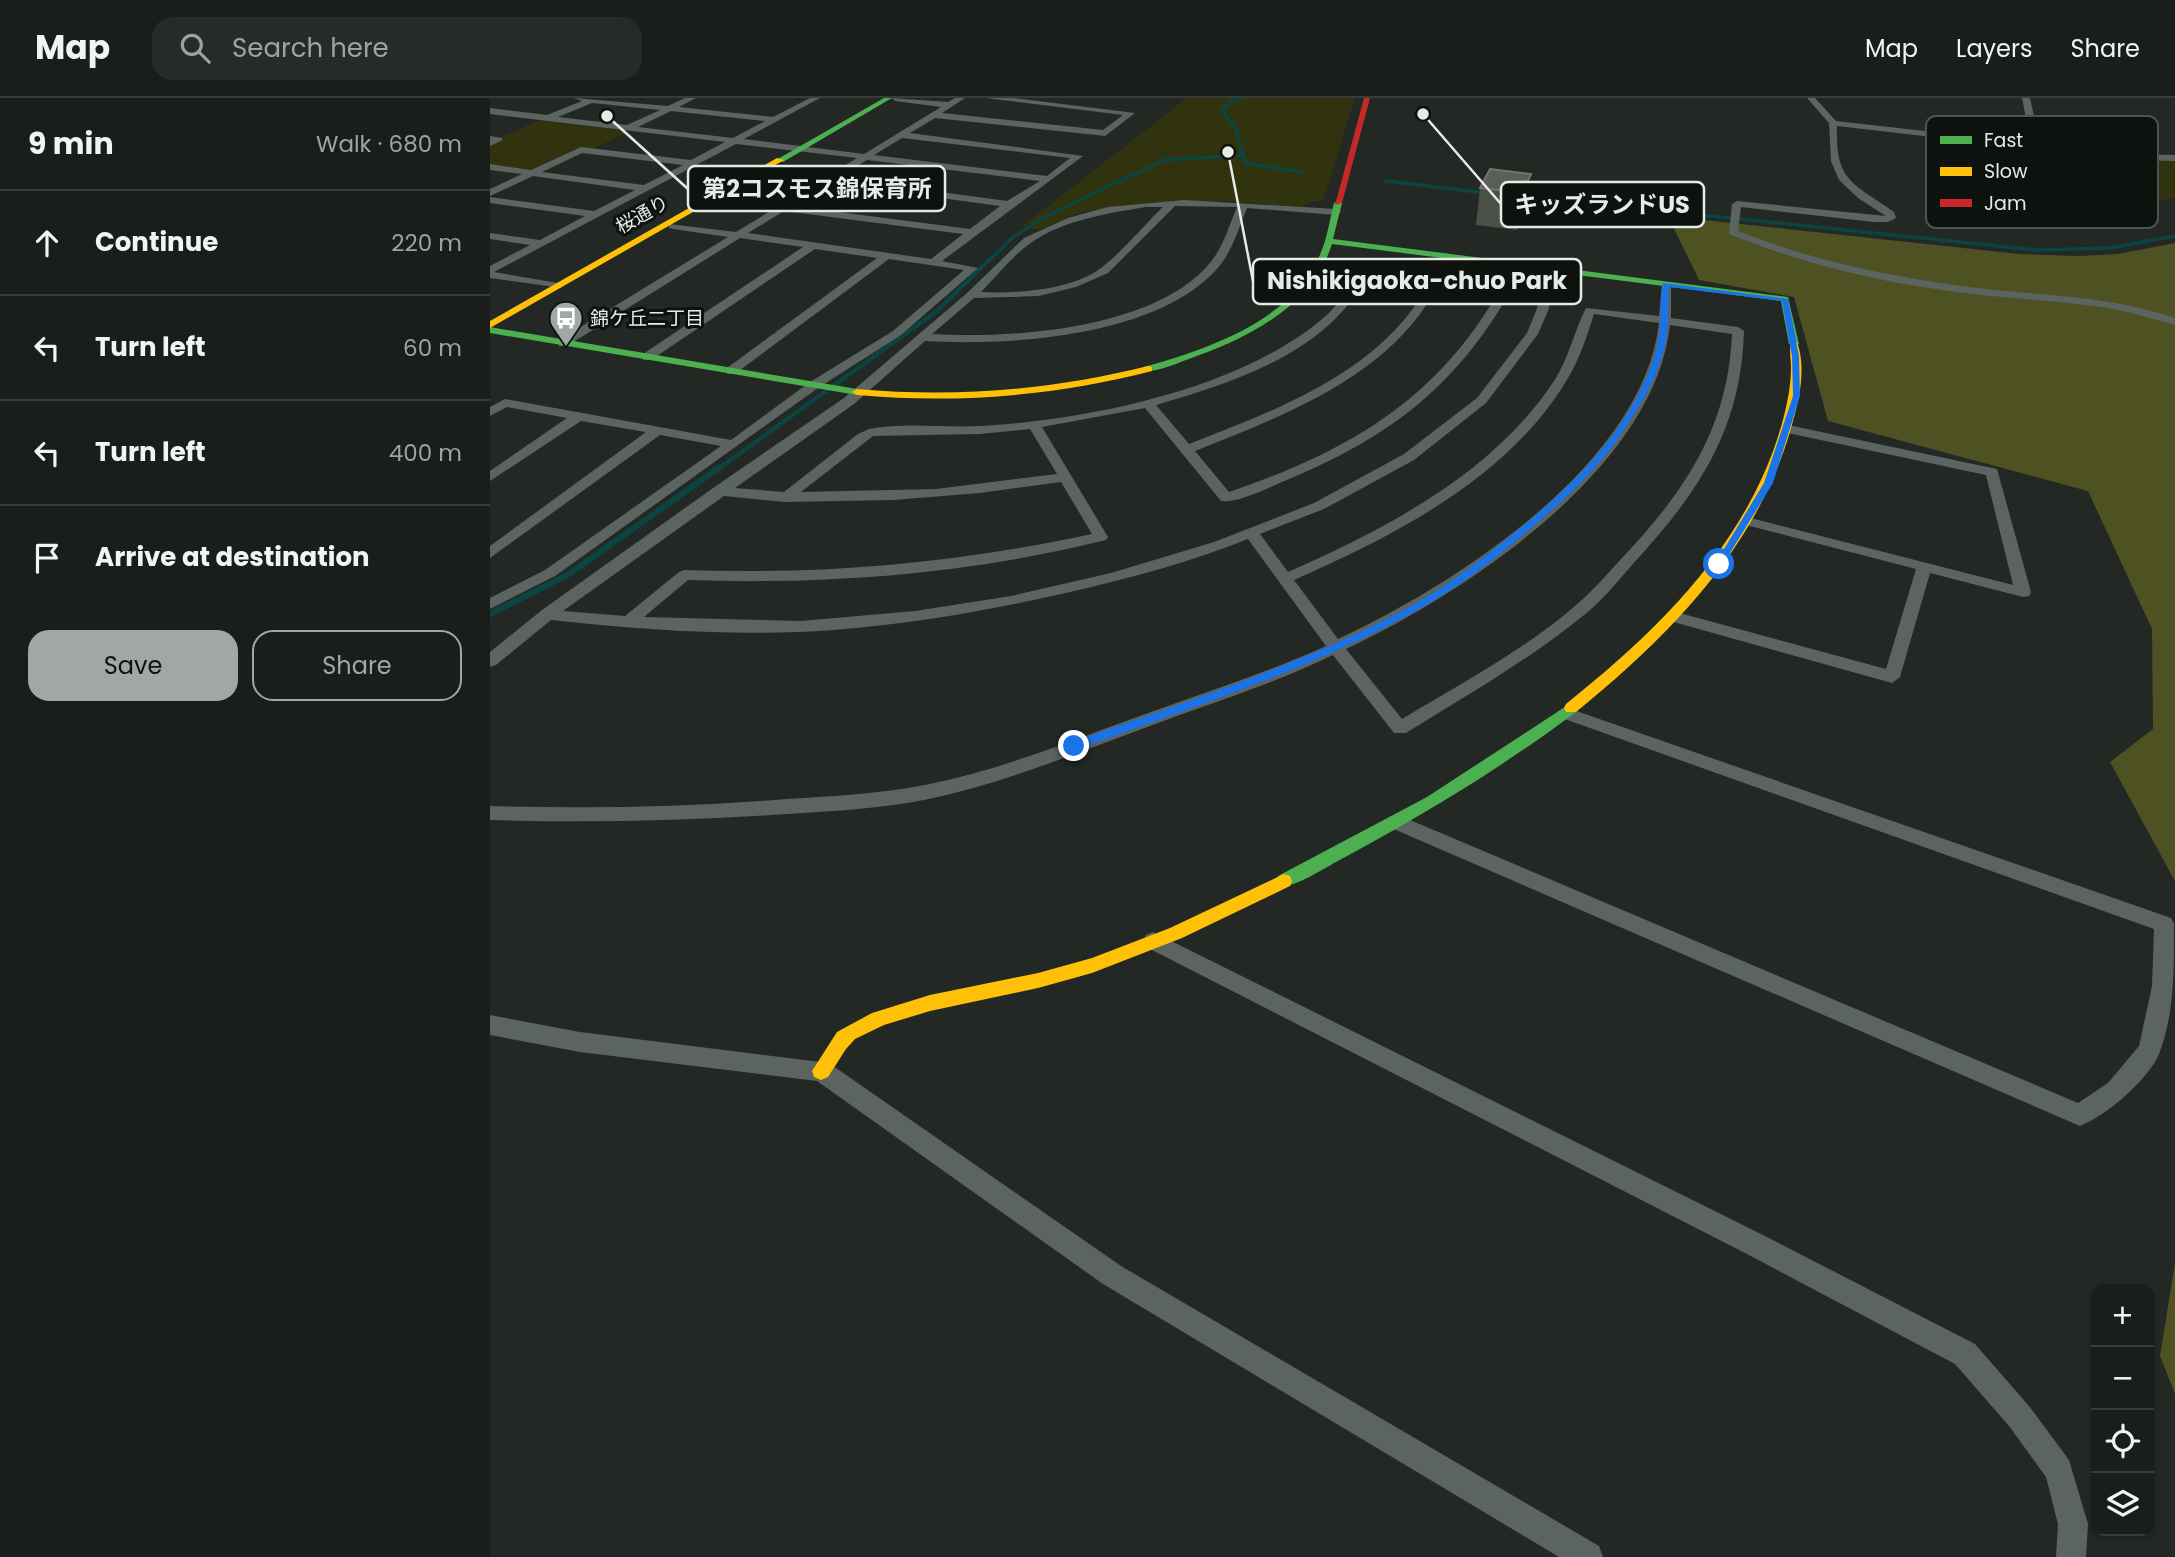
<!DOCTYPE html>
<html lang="en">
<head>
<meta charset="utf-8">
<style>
  body { margin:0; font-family:Poppins,"Noto Sans JP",sans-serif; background:#272b28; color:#f1f3f6 }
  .controls { position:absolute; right:21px; bottom:21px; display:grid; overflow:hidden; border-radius:14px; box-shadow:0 2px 5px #0004 }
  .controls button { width:63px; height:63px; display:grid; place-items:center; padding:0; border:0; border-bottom:2px solid #383c3a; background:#1a1e1b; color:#f1f3f6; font:35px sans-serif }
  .stop { position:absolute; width:21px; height:21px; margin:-16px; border:5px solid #1a73e8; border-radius:50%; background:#fff }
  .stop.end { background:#1a73e8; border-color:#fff; box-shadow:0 2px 7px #0008 }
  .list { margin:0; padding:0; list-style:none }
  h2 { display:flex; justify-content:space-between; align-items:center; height:91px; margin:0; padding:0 28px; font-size:30px }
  h2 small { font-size:23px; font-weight:400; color:#9fa2a3 }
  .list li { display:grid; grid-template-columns:46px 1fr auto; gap:21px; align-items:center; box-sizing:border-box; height:105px; padding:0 28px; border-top:2px solid #383c3a }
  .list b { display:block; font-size:26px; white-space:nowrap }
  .list em { font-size:23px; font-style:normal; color:#9fa2a3 }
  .actions { display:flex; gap:14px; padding:21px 28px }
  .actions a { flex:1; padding:16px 0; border:2px solid #a1a7a2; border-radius:21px; text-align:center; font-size:24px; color:#a1a7a2 }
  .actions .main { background:#a1a7a2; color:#111 }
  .icon { flex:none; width:38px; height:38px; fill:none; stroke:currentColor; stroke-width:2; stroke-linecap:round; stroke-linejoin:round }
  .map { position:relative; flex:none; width:1685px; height:1459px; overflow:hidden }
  header { display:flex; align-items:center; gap:42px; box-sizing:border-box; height:98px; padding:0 35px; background:#1a1e1b; border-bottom:2px solid #383c3a }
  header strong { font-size:33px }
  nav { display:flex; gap:38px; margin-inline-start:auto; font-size:24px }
  .search { width:490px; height:63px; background:#272b28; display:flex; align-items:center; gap:18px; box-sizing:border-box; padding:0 24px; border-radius:21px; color:#9fa2a3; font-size:26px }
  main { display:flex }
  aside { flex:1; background:#1a1e1b }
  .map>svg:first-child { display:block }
  .green { fill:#31330f }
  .forest { fill:#4e5222 }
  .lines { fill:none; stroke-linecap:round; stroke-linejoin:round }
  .stream-far2 { stroke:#0a4542; stroke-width:3.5 }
  .stream-far1 { stroke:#0a4542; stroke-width:4.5 }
  .stream { stroke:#0a4542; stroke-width:6 }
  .street { fill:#5b6460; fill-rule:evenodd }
  .fast { fill:#4caf50; fill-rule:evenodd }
  .slow { fill:#ffc107; fill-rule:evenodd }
  .jam { fill:#c62828; fill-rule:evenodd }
  .wall { fill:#4a5046 }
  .shaded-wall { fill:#333931 }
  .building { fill:#5a6057; stroke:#70766e; stroke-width:2 }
  .route { fill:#1a73e8 }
  .labels { text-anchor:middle; stroke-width:6; stroke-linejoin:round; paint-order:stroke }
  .far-street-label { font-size:19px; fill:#e5ebe6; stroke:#0e120e }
  .far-poi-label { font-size:19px; fill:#e5ebe6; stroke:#0e120e; text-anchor:start }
  .key { fill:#0e120e; stroke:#4e534f; stroke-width:2 }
  .key-label { font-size:19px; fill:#e5ebe6 }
  .leader { fill:none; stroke:#e5ebe6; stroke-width:2.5 }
  .callout-dot { fill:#e5ebe6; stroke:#0e120e; stroke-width:2.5 }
  .callout { fill:#0e120e; stroke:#e5ebe6; stroke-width:2.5 }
  .callout-label { font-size:24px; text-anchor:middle; font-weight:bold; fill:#e5ebe6 }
</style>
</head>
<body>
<header>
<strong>Map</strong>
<div class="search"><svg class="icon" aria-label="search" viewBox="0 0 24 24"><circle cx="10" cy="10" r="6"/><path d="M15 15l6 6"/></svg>Search here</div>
<nav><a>Map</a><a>Layers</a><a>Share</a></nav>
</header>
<main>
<aside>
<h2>9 min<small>Walk · 680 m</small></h2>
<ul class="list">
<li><svg class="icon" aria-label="ahead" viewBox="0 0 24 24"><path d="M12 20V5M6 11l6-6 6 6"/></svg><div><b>Continue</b></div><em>220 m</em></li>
<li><svg class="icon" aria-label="left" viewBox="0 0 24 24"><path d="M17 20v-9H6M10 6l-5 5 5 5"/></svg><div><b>Turn left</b></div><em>60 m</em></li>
<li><svg class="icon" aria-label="left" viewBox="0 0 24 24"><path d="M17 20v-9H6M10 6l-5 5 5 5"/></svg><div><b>Turn left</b></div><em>400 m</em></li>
<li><svg class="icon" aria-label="arrive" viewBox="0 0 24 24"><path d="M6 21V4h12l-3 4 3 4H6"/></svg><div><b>Arrive at destination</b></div></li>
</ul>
<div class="actions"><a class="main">Save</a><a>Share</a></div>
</aside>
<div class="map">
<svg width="1685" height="1459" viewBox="0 0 1685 1459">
  <rect width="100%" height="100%" fill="#232824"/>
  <path class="green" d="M697 0H865L833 103 819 104 813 109 732 103H684L593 114 550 132 531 129Z
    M50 22 140 33 103 51 90 49 40 72 0 68V48L17 40 11 39Z
    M1617 59 1685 63V100L1634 112Z"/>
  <path class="forest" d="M1178 118 1529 156 1589 158 1628 156 1685 145V783L1620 664 1663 631 1662 531 1598 393 1338 323 1304 199 1209 182Z
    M1685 1165V1296L1670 1258Z"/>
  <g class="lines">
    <path class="stream-far2" d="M749 43 747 33 732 12 742 3 751 0
      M750 48 756 65 812 74
      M896 83 996 95
      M1029 98 1547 152 1619 150 1685 138
      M500 162 522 140 556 118 674 62 752 57"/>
    <path class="stream-far1" d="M228 371 447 213 501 160"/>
    <path class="stream" d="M0 516 79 476 230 369"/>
    <path class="street" d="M84 0 178 8 195 0H206L189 9 283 19 320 0H330L254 41 374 56 451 9 405 3 402 0 458 4 465 0H475L452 15 613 32 633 17 496 0H523L645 15 615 38 445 20 420 35 593 58 452 163 488 170 411 237 328 290 65 478 0 511V500L55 472 231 348 170 337 0 460V448L156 334 91 323 0 383V373L77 320 17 309 0 318V309L15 301 241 342 320 284 403 233 474 172 399 161 245 276H237V270L387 160 325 151 161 262H153V256L313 149 250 140 77 248H69V242L238 139 183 131 179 130V126L246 134 367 60 246 46 4 174 68 185 72 186V190L0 180V168L40 147 0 141V135L50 142 95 118 0 105V99L104 113 145 92 43 78 0 98V91L32 76 0 72V66L41 72 91 49 201 62 235 44 0 16V10L57 17 92 3ZM102 5 170 12 137 27 68 19ZM181 13 275 23 243 40 148 29ZM412 40 580 60 557 78 384 57ZM92 55 193 67 154 87 52 74ZM377 62 550 83 517 103 347 80ZM339 85 510 108 480 131 302 108ZM294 113 473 136 441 161 258 135Z
      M1317 0H1325L1346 23 1541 45 1532 0H1540L1550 46 1641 56 1685 57V63L1641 62 1347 28C1345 85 1364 85 1404 114L1406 120 1398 124H1384L1251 109 1248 133C1328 165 1411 181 1496 191 1560 198 1624 199 1685 220V227C1666 222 1648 216 1629 212 1573 202 1516 201 1460 193 1384 183 1311 165 1239 136L1242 106 1247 103 1396 118 1368 100 1349 82 1341 63 1339 25Z
      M0 38 12 40 13 42 0 48Z
      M694 102 846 111 851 114 846 117 757 110C748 131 742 155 726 172 665 239 519 248 435 243L364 306 245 390 294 394 368 336 379 331C415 324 454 330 490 328 599 322 754 291 838 216 849 205 859 191 869 180L937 188 951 158 956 155 961 158 948 189 1010 198 1016 201C960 295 892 343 792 384 778 390 745 406 731 403L655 310 552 329 618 439 616 442C479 476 338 487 198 482L154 519 311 523 425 513 521 498 621 475 724 444 824 405 914 356 987 300 1037 235 1046 213 1058 172 1063 169 1068 172 1058 213 1048 236 996 305 924 362 834 411 770 436 798 474C896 431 1003 375 1064 283 1079 260 1084 233 1096 210L1169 218 1172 185 1181 187V220L1248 229 1254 233C1251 333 1208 395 1142 467 1127 484 1112 503 1094 517 1039 562 976 598 916 635H904L843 557C784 586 721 605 660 628 586 655 512 686 434 702 389 711 342 713 297 716 198 723 99 725 0 722V708C99 711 198 709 297 701 343 698 390 696 435 687 508 673 577 644 647 619 710 596 774 576 836 548L758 441C701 464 640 480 580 494 502 512 423 526 343 532 254 539 150 532 61 522L6 567 0 569V554L52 512 223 390 354 300 476 196 534 140 578 120 618 109ZM685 108 747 109C739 128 733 150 719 166 664 231 522 241 442 236L484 200 549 198 586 189 618 175ZM656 109H673C653 128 634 152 611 170 582 192 526 196 491 194 505 180 517 164 533 151 566 123 614 116 656 109ZM876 186 934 194C885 276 784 313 699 346L666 307C728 289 802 266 848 218 858 208 866 196 876 186ZM944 195 1003 203C940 307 851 356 739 394L705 353C792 318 894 281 944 195ZM1104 216 1169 225C1153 366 965 487 848 541L804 482C906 437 1020 379 1078 280 1090 260 1097 238 1104 216ZM1180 227 1242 236C1238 329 1196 392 1133 459 1118 475 1103 493 1085 508 1034 552 970 586 912 621L856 551C975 495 1165 370 1180 227ZM540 331 567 376 446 391 311 394 383 338 490 336ZM571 384 602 436C467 465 332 477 194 472L189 474 135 518 73 513 234 398 295 404 403 402 490 395Z
      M1298 327 1507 371 1541 494 1539 498 1533 499 1440 475 1410 579 1402 585 1180 523 1178 519 1186 514 1396 571 1426 471 1252 426 1250 423 1257 419 1523 487 1496 377 1293 334 1291 331Z
      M1075 609 1681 820 1684 826C1684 868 1685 915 1669 956 1658 982 1616 1018 1590 1028L899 729 896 724 899 719 906 717 913 719 1588 1005 1618 985 1649 948 1662 888 1664 831 1069 619 1066 615Z
      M663 834 1273 1137 1485 1246 1539 1308 1579 1362 1598 1426 1596 1459H1566L1568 1426 1556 1379 1519 1328 1465 1266 1255 1155 656 849 653 843 656 837Z
      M0 917 90 934 339 965 631 1168 1109 1448 1113 1459H1069L613 1186 327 983 90 954 0 937Z"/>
    <path class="fast" d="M394 0H402L293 64 286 62Z
      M848 103 852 105 843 141 1298 199 1309 246 1304 249 1299 246 1291 203 842 146C822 210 754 242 696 262 683 267 667 274 654 273V269C717 251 798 224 828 161 837 143 839 125 844 105Z
      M0 229 367 291 372 294 367 297 0 235Z
      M1081 605 1086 606 1088 610 1086 614C1010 671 930 719 846 764 833 771 801 792 788 788L786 783 788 778 937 699Z"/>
    <path class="slow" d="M287 60 294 62 0 230V223Z
      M1301 244H1307C1316 268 1310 299 1303 323 1271 445 1182 536 1086 614H1076L1074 610 1076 606C1172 529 1262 441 1294 318 1298 302 1301 286 1301 270 1301 261 1299 252 1301 244Z
      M658 268 662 269V273C564 298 468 306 367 297L362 294 367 291C466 300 561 292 658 268Z
      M794 776 800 778 802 783 800 788 692 840 602 875 548 890 440 913 394 927 365 941 356 951 338 979 331 982 324 979 322 973 347 934 382 915 440 897 548 875 602 860 680 830Z"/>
    <path class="jam" d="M874 0H880L852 105 845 107Z"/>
  </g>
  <path class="wall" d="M1041 76 1036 112 1027 132 986 127 990 90Z"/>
  <path class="shaded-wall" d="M1041 76 1036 112 1027 132 1032 95Z"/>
  <path class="building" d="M1000 71 1041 76 1032 95 990 90Z"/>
  <path class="route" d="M1173 185 1298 201 1309 258 1310 298 1283 385 1232 468 1225 466 1274 385 1303 298 1302 258 1292 203 1179 189C1178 206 1179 225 1176 242 1169 280 1146 315 1124 346 1100 378 1073 403 1042 429 1009 458 970 488 931 510 823 571 704 608 588 651H580V645C697 603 816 566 925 506 967 482 1008 449 1045 418 1086 383 1125 343 1150 293 1158 279 1165 259 1168 243 1172 225 1169 204 1173 185Z"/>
  <defs>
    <symbol id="bus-pin" viewBox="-11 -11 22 30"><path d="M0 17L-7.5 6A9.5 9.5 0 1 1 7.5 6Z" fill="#a1a7a2" stroke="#0e120e"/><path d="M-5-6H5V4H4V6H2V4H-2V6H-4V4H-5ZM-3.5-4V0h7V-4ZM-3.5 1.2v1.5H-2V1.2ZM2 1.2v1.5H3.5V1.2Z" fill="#fff"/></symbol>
  </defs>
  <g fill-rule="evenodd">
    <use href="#bus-pin" x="57" y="201" width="38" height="52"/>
  </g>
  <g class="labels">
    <g class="far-street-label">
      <text transform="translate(152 116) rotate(-29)" y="7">桜通り</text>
    </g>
    <g class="far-poi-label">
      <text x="100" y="227">錦ケ丘二丁目</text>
    </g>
  </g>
  <rect x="1436" y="18" width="232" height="112" rx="10" class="key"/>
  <rect x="1450" y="38" width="32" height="8" fill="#4caf50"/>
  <rect x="1450" y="69" width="32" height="9" fill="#ffc107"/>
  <rect x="1450" y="101" width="32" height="8" fill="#c62828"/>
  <g class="key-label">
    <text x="1494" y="49">Fast</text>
    <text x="1494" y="80">Slow</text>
    <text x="1494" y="112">Jam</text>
  </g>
  <path class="leader" d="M117 18L198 91M933 16L1011 106M738 54L763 183"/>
  <g class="callout-dot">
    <circle cx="117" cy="18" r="7"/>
    <circle cx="933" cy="16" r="7"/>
    <circle cx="738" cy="54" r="7"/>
  </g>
  <g class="callout">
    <rect x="198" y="68" width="257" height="45" rx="7"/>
    <rect x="1011" y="84" width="203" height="45" rx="7"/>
    <rect x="763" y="161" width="328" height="45" rx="7"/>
  </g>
  <g class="callout-label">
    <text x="327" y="99">第2コスモス錦保育所</text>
    <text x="1112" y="115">キッズランドUS</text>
    <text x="927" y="191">Nishikigaoka-chuo Park</text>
  </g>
</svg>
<div class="controls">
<button>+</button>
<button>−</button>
<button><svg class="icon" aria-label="locate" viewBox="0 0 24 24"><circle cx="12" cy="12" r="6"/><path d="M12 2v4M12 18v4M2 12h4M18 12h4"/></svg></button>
<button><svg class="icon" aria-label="layers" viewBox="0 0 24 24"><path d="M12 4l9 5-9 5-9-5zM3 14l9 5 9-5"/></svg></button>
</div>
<div class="stop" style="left:1229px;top:466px"></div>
<div class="stop end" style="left:584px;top:648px"></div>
</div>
</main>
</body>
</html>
